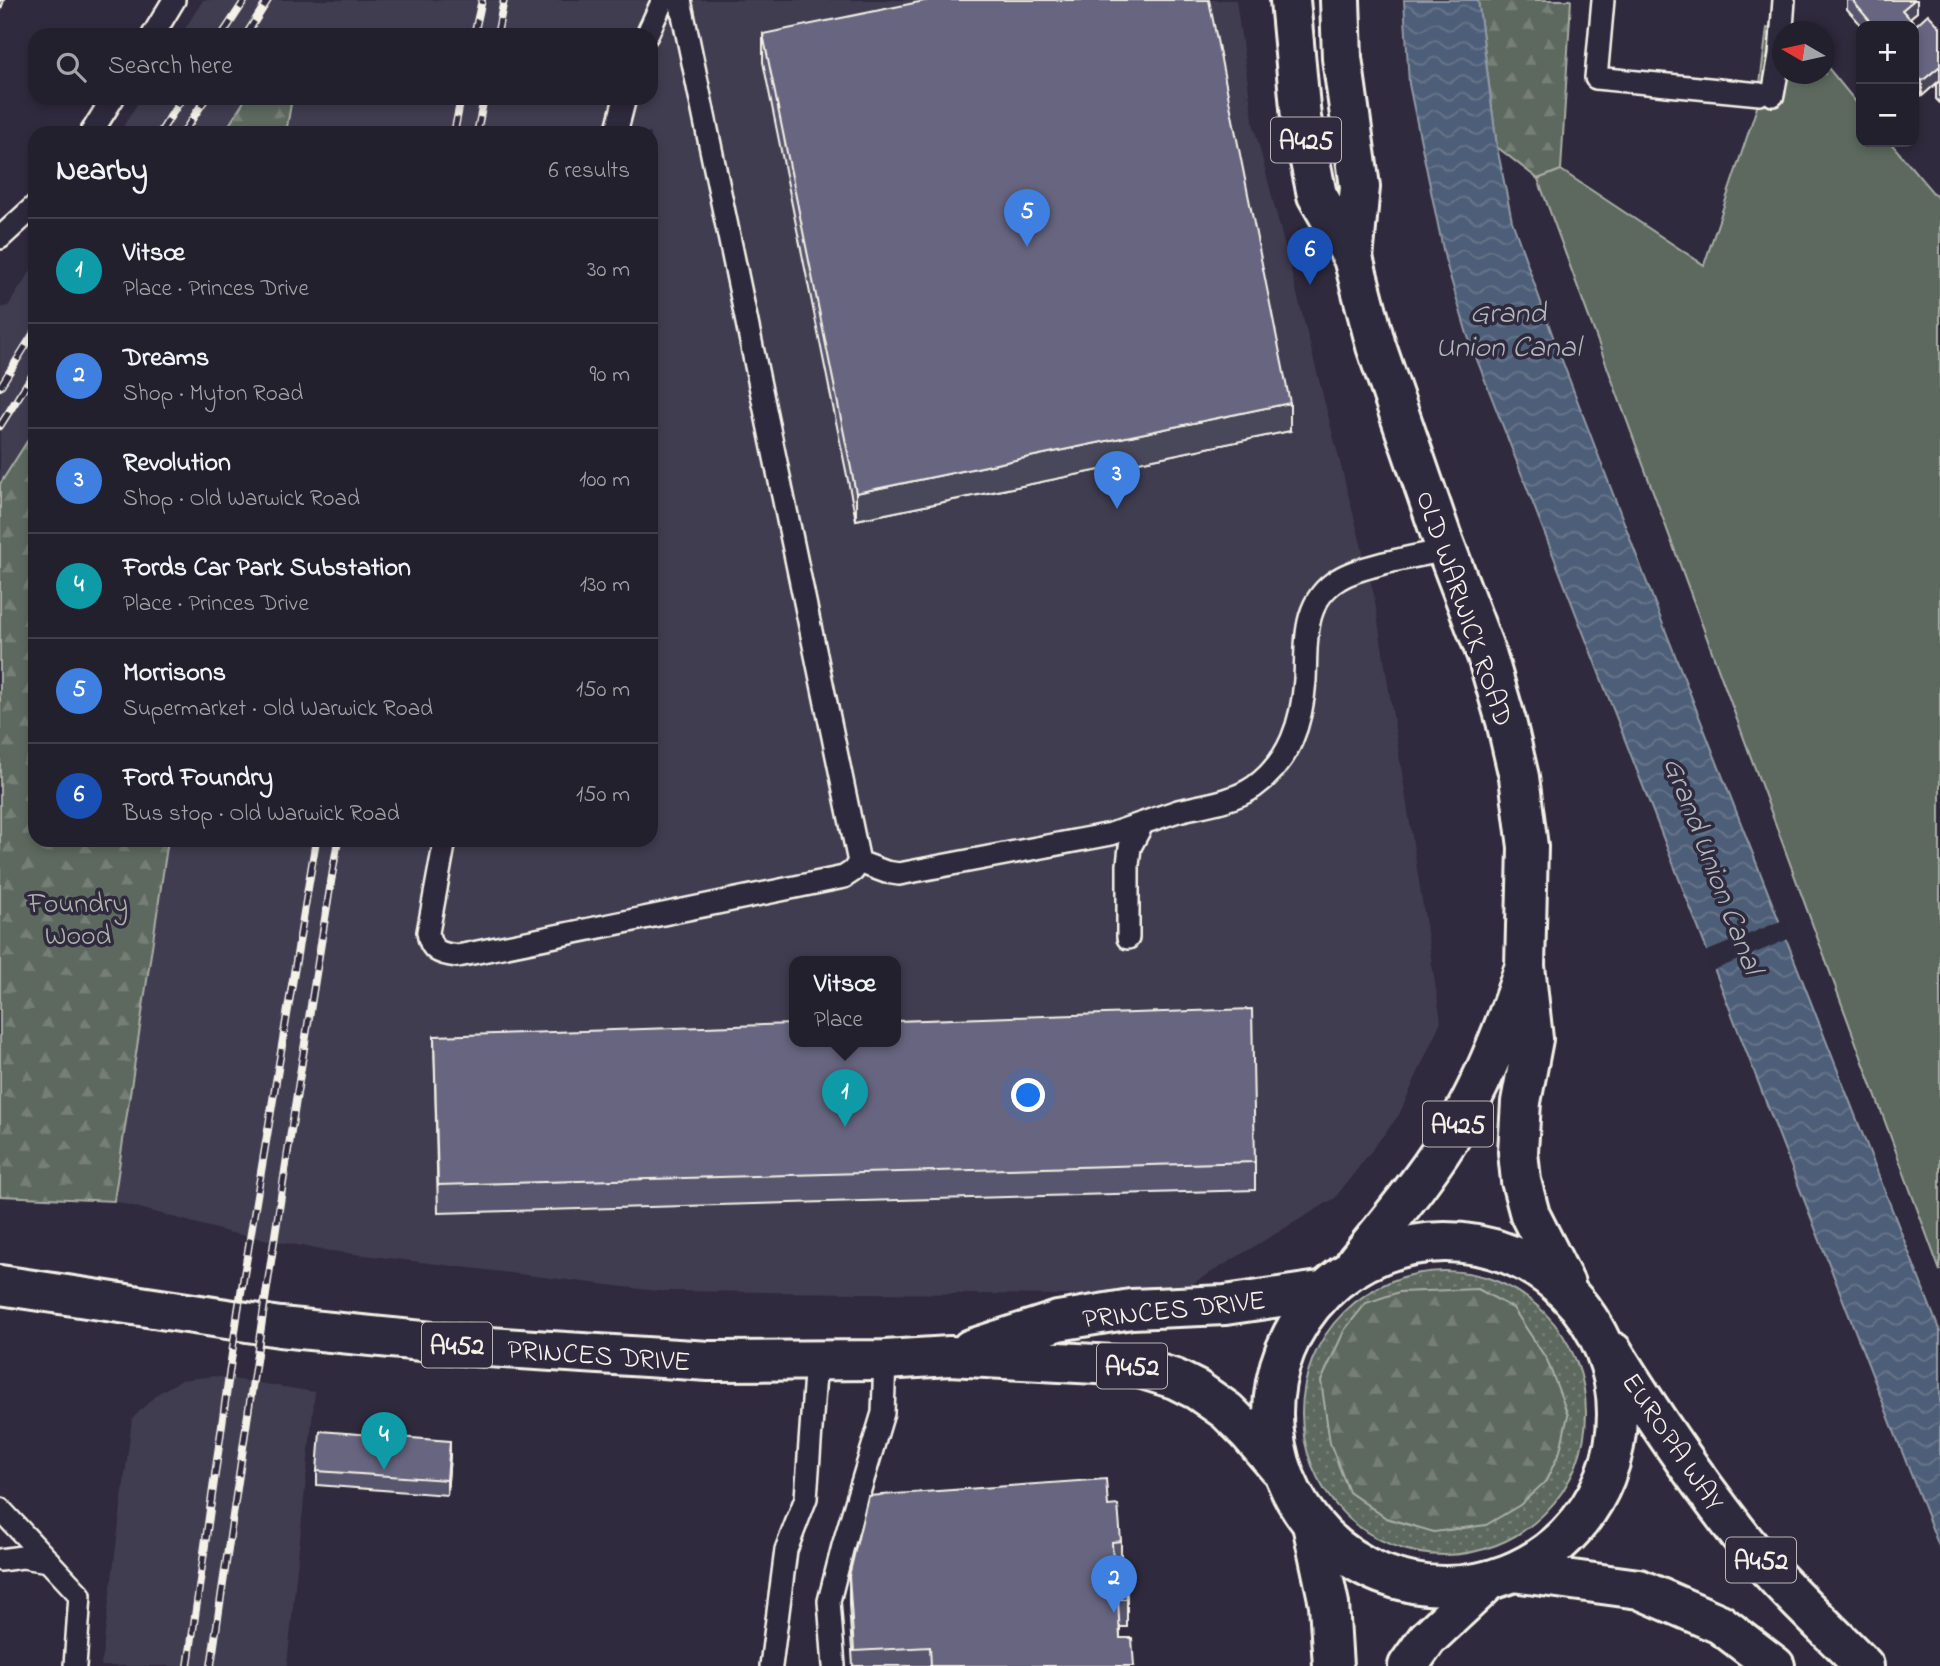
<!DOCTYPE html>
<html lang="en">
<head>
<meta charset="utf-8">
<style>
  body { margin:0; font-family:"Indie Flower",sans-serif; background:#2f2d3a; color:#f1f3f6 }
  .controls { position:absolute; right:21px; top:21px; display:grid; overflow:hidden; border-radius:14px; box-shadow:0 4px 10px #0003 }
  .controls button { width:63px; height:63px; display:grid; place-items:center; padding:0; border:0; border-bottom:2px solid #403e4a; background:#23202e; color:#f1f3f6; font:35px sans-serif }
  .compass { position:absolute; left:1772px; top:21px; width:63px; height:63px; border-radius:50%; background:#23202e; box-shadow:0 4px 10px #0003; rotate:279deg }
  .you { position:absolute; left:1029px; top:1096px; width:24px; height:24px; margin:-18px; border:5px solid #fff; border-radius:50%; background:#1a73e8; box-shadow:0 0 0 10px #1a73e833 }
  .badge { display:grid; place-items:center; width:46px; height:46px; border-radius:50%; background:#bca0f2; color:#fff; font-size:23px; font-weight:700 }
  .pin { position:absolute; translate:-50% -58px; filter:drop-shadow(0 2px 4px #0008) }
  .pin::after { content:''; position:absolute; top:37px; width:24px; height:21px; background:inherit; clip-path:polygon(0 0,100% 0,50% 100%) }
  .popup { position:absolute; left:789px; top:956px; width:112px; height:91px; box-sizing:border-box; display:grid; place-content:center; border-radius:14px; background:#23202e; filter:drop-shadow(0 2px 5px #0005); font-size:23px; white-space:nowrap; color:#a3a3aa }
  .popup b { font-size:26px; color:#f1f3f6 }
  .popup::after { content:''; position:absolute; left:50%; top:100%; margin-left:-14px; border:14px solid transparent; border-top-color:#23202e }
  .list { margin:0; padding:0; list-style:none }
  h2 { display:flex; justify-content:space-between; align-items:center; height:91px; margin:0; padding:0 28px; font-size:30px }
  h2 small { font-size:23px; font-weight:400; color:#a3a3aa }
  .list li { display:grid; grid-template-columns:46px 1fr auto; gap:21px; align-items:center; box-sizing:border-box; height:105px; padding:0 28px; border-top:2px solid #403e4a }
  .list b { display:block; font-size:26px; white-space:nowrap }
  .list p { margin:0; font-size:23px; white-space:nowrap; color:#a3a3aa }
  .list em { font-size:23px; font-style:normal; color:#a3a3aa }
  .icon { flex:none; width:38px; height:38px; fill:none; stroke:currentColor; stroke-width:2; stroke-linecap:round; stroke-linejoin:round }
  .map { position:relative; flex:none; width:1940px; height:1666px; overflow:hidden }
  .search { position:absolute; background:#23202e; box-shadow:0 4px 10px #0003; left:28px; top:28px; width:630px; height:77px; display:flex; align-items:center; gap:18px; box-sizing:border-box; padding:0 24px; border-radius:21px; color:#a3a3aa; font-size:26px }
  .panel { position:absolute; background:#23202e; box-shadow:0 4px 10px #0003; left:28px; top:126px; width:630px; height:721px; border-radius:21px }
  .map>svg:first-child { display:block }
  .built { fill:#403c51; fill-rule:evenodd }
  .grass { fill:url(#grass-dots); stroke:#a8ada4; stroke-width:2 }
  .forest { fill:url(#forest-firs); stroke:#a8ada4; stroke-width:2 }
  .park { fill:#5d695f; stroke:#a8ada4; stroke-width:2 }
  .water { fill:url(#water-waves); stroke:#9099a5; stroke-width:2 }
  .pier { fill:#2f2a3d }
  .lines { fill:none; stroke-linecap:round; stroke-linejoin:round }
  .lane-casing { stroke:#f4f1e8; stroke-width:26 }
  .primary-casing { stroke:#f4f1e8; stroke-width:44 }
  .highway-casing { stroke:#f4f1e8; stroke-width:44 }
  .lane { stroke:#2f2a3d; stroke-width:21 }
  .primary { stroke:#2f2a3d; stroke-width:38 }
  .highway { stroke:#2f2a3d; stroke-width:38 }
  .rail-casing { stroke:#f4f1e8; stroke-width:8 }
  .rail { stroke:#2f2a3d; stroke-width:5; stroke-dasharray:16; stroke-linecap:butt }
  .wall { fill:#59576e; stroke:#f4f1e8; stroke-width:2 }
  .shaded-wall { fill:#49475a; stroke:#f4f1e8; stroke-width:2 }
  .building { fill:#686580; stroke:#f4f1e8; stroke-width:2 }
  .labels { text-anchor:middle; stroke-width:7; stroke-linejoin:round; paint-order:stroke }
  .shield { fill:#2f2a3d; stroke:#b9b5b5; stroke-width:2 }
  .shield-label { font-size:26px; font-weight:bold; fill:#f4f1e8 }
  .street-label { font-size:28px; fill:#f4f1e8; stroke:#2f2a3d }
  .park-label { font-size:28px; fill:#b0b4aa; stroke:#2f2a3d }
  .water-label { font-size:30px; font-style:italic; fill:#b2b7bb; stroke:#2f2a3d }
</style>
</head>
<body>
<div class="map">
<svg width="1940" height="1666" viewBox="0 0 1940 1666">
  <defs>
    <pattern id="grass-dots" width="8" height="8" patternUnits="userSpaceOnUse" patternTransform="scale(1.75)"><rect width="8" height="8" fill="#5d695f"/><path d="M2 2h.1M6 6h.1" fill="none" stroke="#757f76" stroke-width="1.8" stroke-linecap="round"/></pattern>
    <pattern id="forest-firs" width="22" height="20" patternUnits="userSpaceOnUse" patternTransform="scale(1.75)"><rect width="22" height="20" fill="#5d695f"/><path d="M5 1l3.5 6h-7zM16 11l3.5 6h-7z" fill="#757f76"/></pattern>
    <pattern id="water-waves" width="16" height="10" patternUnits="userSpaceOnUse" patternTransform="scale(1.75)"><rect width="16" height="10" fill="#4e5f78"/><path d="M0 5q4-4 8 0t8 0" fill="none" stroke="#68768b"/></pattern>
  </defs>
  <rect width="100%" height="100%" fill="#2f2a3d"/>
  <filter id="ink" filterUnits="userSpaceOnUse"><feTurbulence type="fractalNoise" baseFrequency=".0143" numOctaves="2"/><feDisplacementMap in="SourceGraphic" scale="14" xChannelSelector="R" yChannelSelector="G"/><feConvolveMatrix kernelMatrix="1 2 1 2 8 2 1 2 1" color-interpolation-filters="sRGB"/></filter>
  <g filter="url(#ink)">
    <path class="built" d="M203 0H1236L1254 126 1374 595 1441 1021 1399 1115 1335 1198 1172 1296 657 1291 323 1250 231 1233 114 1201 168 840H651V133H286L292 98H651V35H181ZM794 961H896V1041H794Z
      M141 98H246L224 133H119Z
      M35 264V429L0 484V308L8 306Z
      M214 1376 315 1392 287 1666H101L132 1419 157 1394 181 1380Z"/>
    <path class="grass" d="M1302 1413a142 142 0 1 1 284 0a142 142 0 1 1-284 0Z"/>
    <path class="forest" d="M1478 0H1571L1561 170 1538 179 1497 147Z
      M246 98H292L286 133H224Z
      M35 429V840H168L114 1201 0 1196V484Z
      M1478 1289 1513 1308 1547 1360 1568 1415 1560 1451 1546 1481 1520 1505 1486 1525 1434 1532 1386 1518 1349 1492 1330 1443 1321 1381 1345 1329 1366 1303 1399 1292Z"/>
    <path class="park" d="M1767 28 1793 31 1783 32V74H1825V64L1861 108V142H1890L1940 201V1271L1538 179 1561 170 1704 265 1757 107Z"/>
    <path class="water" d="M1404 0H1478L1497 147 1512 221 1555 342 1657 609 1940 1332V1549L1467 334 1445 259 1409 84Z"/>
    <path class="pier" d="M1783 920 1791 938 1712 971 1705 952Z"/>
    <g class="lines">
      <defs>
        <path id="lane" d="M1603 0 1596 78 1760 94
          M153 35 174 0
          M647 35 663 0
          M1773 95 1780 55 1784 0
          M91 133 113 98
          M616 133 625 98
          M0 238 35 206
          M445 840 428 932C430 951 440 954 458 956L844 877 853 871 859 862 680 0
          M859 862 886 872 899 874 1111 834 1143 823
          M1128 938V865L1130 847 1143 823C1154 819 1166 815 1178 811 1203 805 1232 802 1254 787 1290 761 1302 722 1305 680 1307 643 1301 602 1339 579 1361 565 1419 556 1447 550
          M0 1509 80 1595 75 1666
          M0 1560 22 1557 49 1561
          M771 1666 786 1550 806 1498 816 1360
          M834 1666 829 1601 843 1546 883 1413 885 1360"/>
        <path id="primary" d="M1290 0 1301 118 1317 195 1353 258 1376 346 1441 535 1487 656 1506 721 1519 777 1528 847 1525 966 1533 1039 1521 1102 1518 1152 1521 1181 1530 1215 1565 1284
          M1340 0 1342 58 1360 187 1353 258
          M1356 1262C1391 1218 1429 1174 1458 1124 1486 1077 1506 1024 1523 972
          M1312 1524 1329 1604 1333 1666
          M1408 1666 1427 1639 1490 1580"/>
        <path id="highway" d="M1273 1414a172 172 0 1 1 344 0a172 172 0 1 1-344 0Z
          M0 1285 280 1327 473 1346 709 1361 885 1360 950 1356 1133 1366 1175 1379 1197 1390 1227 1411 1248 1432 1278 1467
          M971 1349 1058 1321 1131 1309 1225 1305 1320 1291
          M1613 1352C1651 1413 1691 1472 1735 1529 1773 1579 1820 1621 1864 1666
          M1513 1572 1639 1589 1720 1624 1775 1666"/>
      </defs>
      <use href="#lane" class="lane-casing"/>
      <use href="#primary" class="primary-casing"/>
      <use href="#highway" class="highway-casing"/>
      <use href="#lane" class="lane"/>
      <use href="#primary" class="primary"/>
      <use href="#highway" class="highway"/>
      <defs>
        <path id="rail" d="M222 35 245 0
          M246 35 268 0
          M474 35 482 0
          M497 35 504 0
          M160 133 182 98
          M183 133 206 98
          M454 133 461 98
          M477 133 484 98
          M0 387 35 331
          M0 426 35 371
          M188 1666 238 1311 316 840
          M211 1666C251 1390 292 1115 338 840"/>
      </defs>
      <use href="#rail" class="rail-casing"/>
      <use href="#rail" class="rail"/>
    </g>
    <path class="wall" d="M1847 0H1917V12L1910 18 1916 25 1940 27V80L1922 96 1914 87V26H1862L1847 9Z
      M763 34 1290 431 856 520 763 62Z
      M1940 81V103L1936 99V84Z
      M434 1036 1255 1162V1190L438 1213Z
      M450 1455 447 1495 317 1485V1471Z
      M1108 1506 1121 1541V1563L1127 1599V1627H1120V1638L1134 1666H853L849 1604V1576Z"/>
    <path class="shaded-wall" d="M0 0H4L0 12Z
      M1914 0H1917V12L1902 24V10Z
      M1940 66V80L1922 96V81Z
      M1290 403V431L856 520V493Z
      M450 1441V1455L447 1495V1480Z"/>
    <path class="building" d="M929 0H1209L1290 403 856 493 763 34Z
      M1852 0H1914L1902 10 1916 25 1928 14 1940 27V66L1922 81 1914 72V26H1874Z
      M1252 1009 1255 1162 438 1185 434 1036 794 1024V1041H896V1021Z
      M320 1431 450 1441 447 1480 317 1471Z
      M1106 1479 1108 1506 1118 1505 1121 1541 1112 1542 1113 1563 1124 1562 1127 1599H1118L1120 1638H1132L1134 1666H931L930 1647 854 1651 849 1576 868 1496Z"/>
  </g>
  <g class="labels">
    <g class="shield">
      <rect x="1271" y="117.5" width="70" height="45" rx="5"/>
      <rect x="1423" y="1101.5" width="70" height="45" rx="5"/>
      <rect x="422" y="1322.5" width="70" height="45" rx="5"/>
      <rect x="1097" y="1343.5" width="70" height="45" rx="5"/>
      <rect x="1726" y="1537.5" width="70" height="45" rx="5"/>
    </g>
    <g class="shield-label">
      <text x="1306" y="149">A425</text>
      <text x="1458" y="1133">A425</text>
      <text x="457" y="1354">A452</text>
      <text x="1132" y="1375">A452</text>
      <text x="1761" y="1569">A452</text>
    </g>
    <g class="street-label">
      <text transform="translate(1466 608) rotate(71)" y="10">OLD WARWICK ROAD</text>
      <text transform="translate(1174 1308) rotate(-6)" y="10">PRINCES DRIVE</text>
      <text transform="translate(599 1354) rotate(4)" y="10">PRINCES DRIVE</text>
      <text transform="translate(1674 1441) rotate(56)" y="10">EUROPA WAY</text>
    </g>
    <g class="park-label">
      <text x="78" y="912">Foundry<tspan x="78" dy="32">Wood</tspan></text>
    </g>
    <g class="water-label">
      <text x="1508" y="322">Grand<tspan x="1508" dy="34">Union Canal</tspan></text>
      <text transform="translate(1714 865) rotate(69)" y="10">Grand Union Canal</text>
    </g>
  </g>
</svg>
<div class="controls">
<button>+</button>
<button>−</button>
</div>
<svg class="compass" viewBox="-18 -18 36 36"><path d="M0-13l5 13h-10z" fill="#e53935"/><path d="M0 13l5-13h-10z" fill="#a3a3aa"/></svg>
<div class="you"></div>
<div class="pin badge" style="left:845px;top:1127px;background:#0f9aa8">1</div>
<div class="popup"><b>Vitsœ</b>Place</div>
<div class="pin badge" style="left:1114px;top:1613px;background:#3f7fe0">2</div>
<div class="pin badge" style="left:1117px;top:509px;background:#3f7fe0">3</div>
<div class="pin badge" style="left:384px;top:1470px;background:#0f9aa8">4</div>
<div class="pin badge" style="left:1027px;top:247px;background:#3f7fe0">5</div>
<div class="pin badge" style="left:1310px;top:285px;background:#1a4fb4">6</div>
<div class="search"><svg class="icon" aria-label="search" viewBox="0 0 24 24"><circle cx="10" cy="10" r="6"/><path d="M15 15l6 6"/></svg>Search here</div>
<section class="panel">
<h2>Nearby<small>6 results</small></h2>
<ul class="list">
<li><span class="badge" style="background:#0f9aa8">1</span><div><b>Vitsœ</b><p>Place · Princes Drive</p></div><em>30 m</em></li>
<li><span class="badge" style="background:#3f7fe0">2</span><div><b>Dreams</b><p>Shop · Myton Road</p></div><em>90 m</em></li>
<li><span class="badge" style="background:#3f7fe0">3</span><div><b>Revolution</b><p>Shop · Old Warwick Road</p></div><em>100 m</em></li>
<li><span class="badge" style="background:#0f9aa8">4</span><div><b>Fords Car Park Substation</b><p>Place · Princes Drive</p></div><em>130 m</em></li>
<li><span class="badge" style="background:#3f7fe0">5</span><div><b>Morrisons</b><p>Supermarket · Old Warwick Road</p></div><em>150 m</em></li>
<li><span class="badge" style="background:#1a4fb4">6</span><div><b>Ford Foundry</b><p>Bus stop · Old Warwick Road</p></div><em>150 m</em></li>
</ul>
</section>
</div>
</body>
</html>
